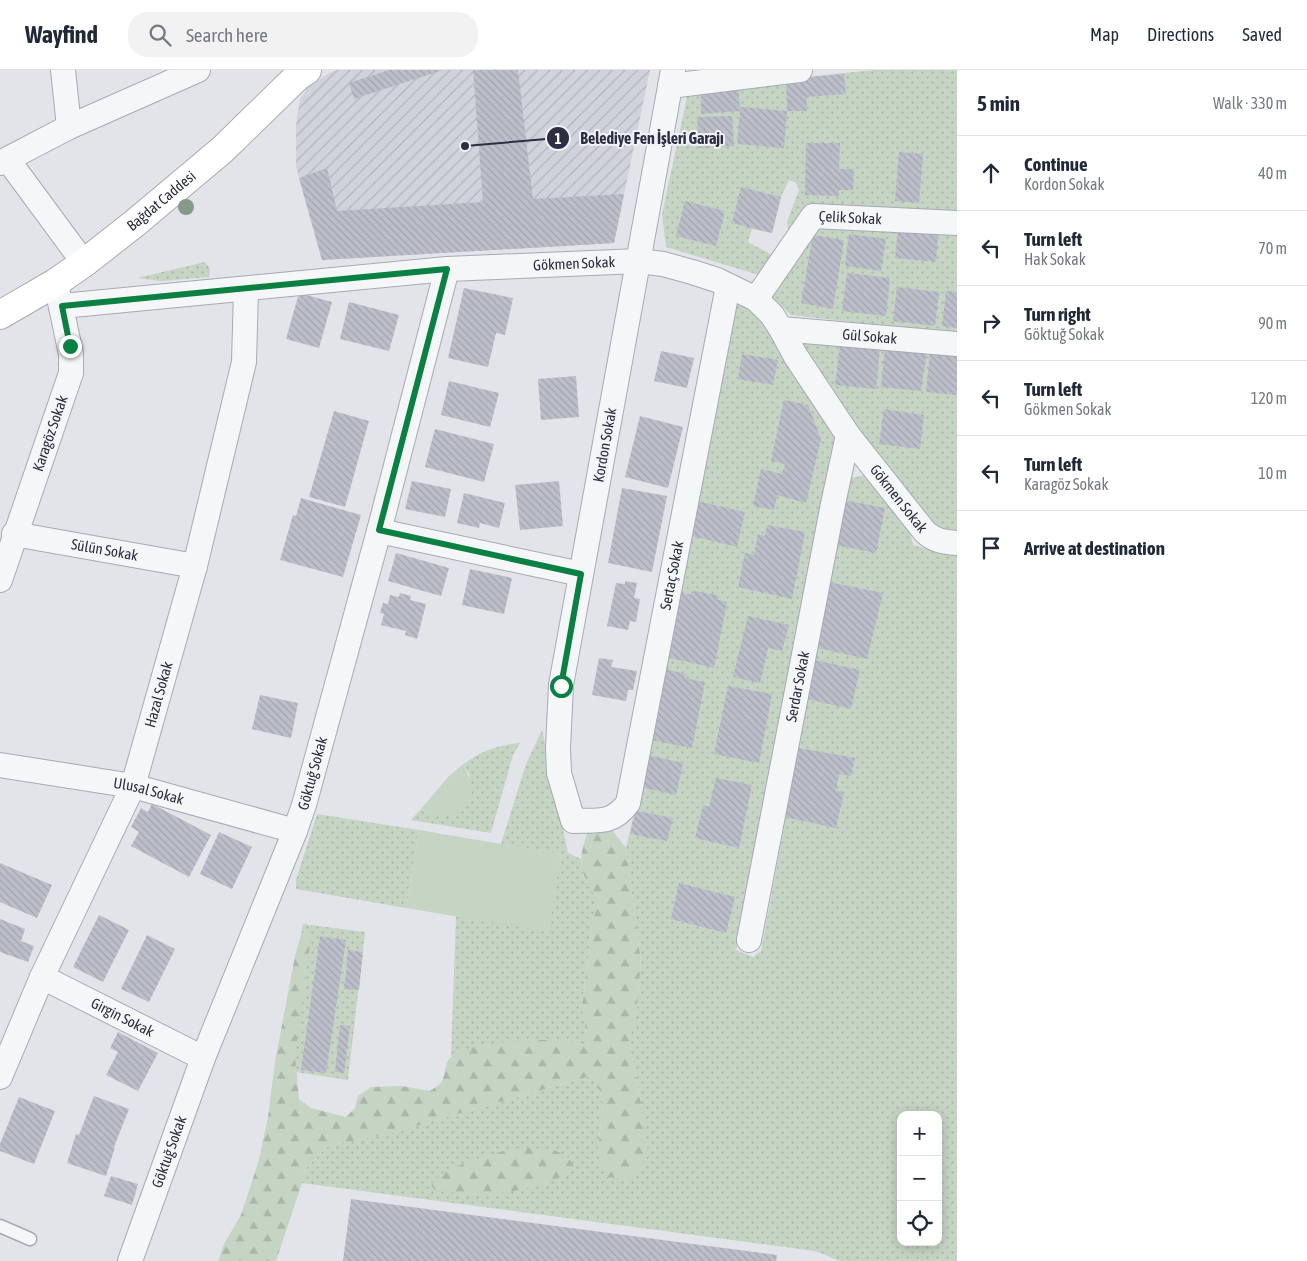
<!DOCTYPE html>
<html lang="en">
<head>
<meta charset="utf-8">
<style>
  body { margin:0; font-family:"Asap Condensed",sans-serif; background:#f2f2f3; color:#1f2937 }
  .controls { position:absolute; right:15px; bottom:15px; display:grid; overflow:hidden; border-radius:10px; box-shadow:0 2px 12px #0003 }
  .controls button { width:45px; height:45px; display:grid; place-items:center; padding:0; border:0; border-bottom:1px solid #e0e1e3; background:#fff; color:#1f2937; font:25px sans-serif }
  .stop { position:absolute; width:15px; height:15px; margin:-11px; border:4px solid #0b8043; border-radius:50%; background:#fff }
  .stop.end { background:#0b8043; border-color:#fff; box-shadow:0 1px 5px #0008 }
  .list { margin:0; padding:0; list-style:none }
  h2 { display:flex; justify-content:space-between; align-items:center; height:65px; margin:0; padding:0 20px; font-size:21px }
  h2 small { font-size:16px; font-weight:400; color:#747a83 }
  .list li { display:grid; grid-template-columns:32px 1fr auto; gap:15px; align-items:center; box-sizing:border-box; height:75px; padding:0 20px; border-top:1px solid #e0e1e3 }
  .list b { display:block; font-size:19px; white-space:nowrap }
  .list p { margin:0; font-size:16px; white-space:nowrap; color:#747a83 }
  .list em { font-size:16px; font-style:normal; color:#747a83 }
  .icon { flex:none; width:28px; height:28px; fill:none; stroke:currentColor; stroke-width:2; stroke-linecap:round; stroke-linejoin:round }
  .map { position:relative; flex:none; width:957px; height:1191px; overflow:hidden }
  header { display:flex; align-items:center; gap:30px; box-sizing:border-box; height:70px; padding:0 25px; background:#fff; border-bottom:1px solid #e0e1e3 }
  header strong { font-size:24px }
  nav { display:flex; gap:28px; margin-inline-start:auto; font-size:18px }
  .search { width:350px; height:45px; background:#f2f2f3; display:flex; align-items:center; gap:12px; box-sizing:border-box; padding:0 18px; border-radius:20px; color:#747a83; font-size:19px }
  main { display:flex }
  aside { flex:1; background:#fff }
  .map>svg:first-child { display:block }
  .industrial { fill:url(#industrial-furrows) }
  .grass { fill:url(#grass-dots); fill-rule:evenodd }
  .forest { fill:url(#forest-firs) }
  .park { fill:#c5d4c3 }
  .building { fill:url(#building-back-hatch) }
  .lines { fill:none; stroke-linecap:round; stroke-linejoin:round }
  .service-casing { stroke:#a7aab4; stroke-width:15 }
  .minor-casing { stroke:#a7aab4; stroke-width:26 }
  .secondary-casing { stroke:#a7aab4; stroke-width:30 }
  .service { stroke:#f5f6f8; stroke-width:12 }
  .minor { stroke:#f5f6f8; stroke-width:24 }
  .secondary { stroke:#fff; stroke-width:28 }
  .tree { fill:#859a88 }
  .route { stroke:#0b8043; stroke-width:6 }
  .labels { text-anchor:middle; stroke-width:4; stroke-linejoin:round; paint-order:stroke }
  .street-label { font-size:15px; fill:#2a2f42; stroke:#f2f3f8 }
  .leader { fill:none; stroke:#2a2f42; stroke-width:2 }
  .callout-dot { fill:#2a2f42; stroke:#f2f3f8; stroke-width:2 }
  .mark-label { font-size:15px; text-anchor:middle; font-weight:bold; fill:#fff }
  .callout-label { font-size:16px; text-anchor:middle; font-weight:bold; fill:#2a2f42; stroke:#f2f3f8; stroke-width:4; stroke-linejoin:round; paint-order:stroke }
</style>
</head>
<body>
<header>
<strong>Wayfind</strong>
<div class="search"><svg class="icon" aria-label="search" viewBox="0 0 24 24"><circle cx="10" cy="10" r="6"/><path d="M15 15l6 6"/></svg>Search here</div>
<nav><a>Map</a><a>Directions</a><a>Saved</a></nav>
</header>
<main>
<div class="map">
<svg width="957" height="1191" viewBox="0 0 957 1191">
  <defs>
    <pattern id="industrial-furrows" width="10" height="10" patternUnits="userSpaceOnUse" patternTransform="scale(1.25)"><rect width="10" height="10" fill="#d0d3dc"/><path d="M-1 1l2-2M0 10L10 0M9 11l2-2" fill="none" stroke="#b3b5be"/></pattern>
    <pattern id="grass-dots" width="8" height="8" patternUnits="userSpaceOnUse" patternTransform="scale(1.25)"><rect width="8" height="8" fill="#c5d4c3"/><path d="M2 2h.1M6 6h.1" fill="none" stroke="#a9b6a9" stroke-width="1.8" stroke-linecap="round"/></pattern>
    <pattern id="forest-firs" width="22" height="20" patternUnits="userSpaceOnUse" patternTransform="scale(1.25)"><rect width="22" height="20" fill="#c5d4c3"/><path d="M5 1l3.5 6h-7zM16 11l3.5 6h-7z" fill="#a9b6a9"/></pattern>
    <pattern id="building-back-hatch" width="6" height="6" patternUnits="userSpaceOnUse" patternTransform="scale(1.25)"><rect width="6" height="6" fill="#bcbfca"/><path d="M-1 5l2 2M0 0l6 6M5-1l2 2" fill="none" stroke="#a2a4af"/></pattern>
  </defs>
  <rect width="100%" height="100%" fill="#e2e4ea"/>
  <path class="industrial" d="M337 0H650L614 173 322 190 296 97V55L300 29 308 17 329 3Z"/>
  <path class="grass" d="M874 0H957V142L807 134 788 159 787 152 799 120 796 113 789 110 781 127 772 163 752 159 748 172 772 185 759 205 666 177 662 145 688 22 806 7Z
    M819 156 957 163V264L791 245 772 227Z
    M205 192 210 199 209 207 161 211 137 208Z
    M733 232C746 237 756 244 766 255L835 367 833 383 736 880 753 887 761 881 847 418 851 408 868 404 908 453 913 475 924 478 957 480V1191H840L815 1181 302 1113 304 1100 328 1076 392 1063 594 1005 603 1031 598 1080 646 1059 629 972 637 937 641 892 626 778 640 717ZM901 1045H938V1172H901Z
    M803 272 957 284V467L935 458 873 381 801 277Z
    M542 660 568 783 581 789 583 806 599 832 592 852 582 937 589 977 568 971 464 981 451 986 456 846 548 861 561 784 501 774 526 694Z
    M520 673 513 685 491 763 411 750 421 739C436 748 453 746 467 736L470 705 462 695C482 681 496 675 520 673Z
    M317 744 419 760 406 838 296 819V810Z
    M303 854 365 862 348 1010 296 1002 295 986 306 860 301 865Z"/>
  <path class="forest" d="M590 757H610L626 778 641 892 637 937 629 972 646 1059 648 1086 631 1109 606 1107 598 1080 603 1031 594 1005 392 1063 328 1076 304 1100 302 1113 276 1191H218L224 1174 241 1145 259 1090 268 1047 275 992 295 886 301 865 306 860 311 867 295 986 299 1029 311 1038 346 1047 355 1038 358 1026 371 1017 402 1016 430 1021C434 1018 440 1015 442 1011 446 1003 444 992 452 986 470 972 543 968 566 971 574 972 581 975 589 977L582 938 592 852 599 832C579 804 576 790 590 757Z
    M514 1078C537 1079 566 1074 575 1099 546 1116 511 1124 477 1125 463 1125 449 1121 435 1120L431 1115C441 1096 494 1084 514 1078Z"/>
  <path class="park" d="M462 695C490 732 455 758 421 739L448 707Z
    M419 760 561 784 548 862 406 838Z"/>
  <path class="building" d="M389 0H443L354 29 349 13Z
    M473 0H518L533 129 624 124 614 173 322 190 299 108 327 98 337 141 483 132Z
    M844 4 846 24 807 27V41H787L786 9Z
    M738 16 740 37 787 41 784 78 737 74 740 41 701 44V21Z
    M732 46 734 76 699 78 697 47Z
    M806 73H840L839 99H854L853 120H839V126L805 125Z
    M899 82 923 84 919 133 895 131Z
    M741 117 781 127 772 163 732 153Z
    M685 131 725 141 716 176 676 166Z
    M898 160 938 162 936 192 895 188Z
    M849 164 886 169 881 201 845 196Z
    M813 165 844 170 833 239 801 233Z
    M847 203 890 208 886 246 842 241Z
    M897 217 939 222 935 256 893 251Z
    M464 218 513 228 505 265 496 263 488 297 448 288Z
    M946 221 957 222V258L942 256Z
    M299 223 332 232 319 278 286 269Z
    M349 232 399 245 389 281 340 269Z
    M840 274 880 279 876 319 835 315Z
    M885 278 927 281 921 321 881 317Z
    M661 281 694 288 687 318 654 311Z
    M930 282 957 284V325L926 322Z
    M742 284 778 290 773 315 738 309Z
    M576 306 579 347 541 350 538 309Z
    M449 311 499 323 490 357 441 345Z
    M784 330 808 335 821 369 806 433 777 425 774 440 753 436 761 399 782 404 785 394 771 391Z
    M884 339 924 345 920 379 879 374Z
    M334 341 369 351 345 437 309 427Z
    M640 346 683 357 668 418 625 407Z
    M435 359 494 374 484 412 425 397Z
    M412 411 451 419 445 447 405 439Z
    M559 411 563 456 520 460 515 415Z
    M622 418 667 426 652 502 608 493Z
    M464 423 505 433 499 458 480 453 479 458 457 453Z
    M301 428 361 445 343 507 280 490 293 445 296 446Z
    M844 430 885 438 876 483 835 475Z
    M696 431 745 442 737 477 688 465Z
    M767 455 805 462 792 529 738 517 745 483 754 485 758 464 765 466Z
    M396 483 449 498 441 526 388 511Z
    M470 499 512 508 504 544 462 535Z
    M625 511 637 513 634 528 640 529 636 552 630 551 628 560 607 556 616 513 625 514Z
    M829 512 883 523 867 589 818 578Z
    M694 521 717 525 716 529 727 532 714 598 666 587 678 522 694 525Z
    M400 523 411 526 410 530 426 534 417 569 405 565 406 561 381 555 384 544 380 543 383 533 388 534 390 525 399 527Z
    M748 546 789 555 782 581 768 578 760 613 733 607Z
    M599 588 613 590 611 597 637 601 633 620H628L626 631 592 625Z
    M815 590 860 600 851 639 807 629Z
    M664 599 686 604 685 608 705 612 692 678 650 670Z
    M728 616 772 624 759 693 714 684Z
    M260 625 298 633 291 668 252 659Z
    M799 678 855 688 851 706 839 704 836 721 844 722 836 758 785 747Z
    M648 685 683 693 676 725 640 717Z
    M716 708 752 715 739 778 695 768 703 735 709 737Z
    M152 734 211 765 189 807 131 776 139 762 131 757 141 738 148 742Z
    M636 741 673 748 667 771 630 764Z
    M219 762 252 777 232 819 200 804Z
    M0 793 52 815 37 848 0 832Z
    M679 813 735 827 726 863 671 849Z
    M99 845 129 860 103 912 73 897Z
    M0 849 25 859 21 871 34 876 28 892 0 882Z
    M147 865 175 879 149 932 121 919Z
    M320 866 346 870 326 1003 301 1000Z
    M348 880 363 882 359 920 344 919Z
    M340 955 350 956 344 1003 335 1002Z
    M118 962 158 983 138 1021 106 1005 118 982 110 978Z
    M94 1026 129 1039 114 1077H115L106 1106 67 1093 76 1064 79 1065Z
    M19 1027 55 1041 34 1094 0 1081V1074Z
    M111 1106 138 1114 132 1135 104 1126Z
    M351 1129 777 1185 776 1191H343Z"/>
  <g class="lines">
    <defs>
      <path id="service" d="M0 1156 30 1169"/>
      <g id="minor">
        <path d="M63 0 69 57"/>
        <path id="s1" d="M673 0 561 615 558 678 559 703 573 751C597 750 612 755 628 733L728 216"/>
        <path d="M670 16 800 0"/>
        <path d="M8 90 84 193"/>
        <path d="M0 93 69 57 198 0"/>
        <path id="s2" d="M756 229 813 146 957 153"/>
        <path id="s3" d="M62 236 447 199 639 191 663 194 692 202 717 210 756 229 772 245 781 259 795 285 848 365 925 462C935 471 944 472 957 473"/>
        <path id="s4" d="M781 259 957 274"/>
        <path d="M379 461 581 504"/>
        <path id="s5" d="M14 464 195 496"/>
        <path id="s6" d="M0 510 71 303V284L58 223"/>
        <path id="s7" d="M0 695 133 716 295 761"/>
        <path id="s8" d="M749 870 833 434 848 365"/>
        <path id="s9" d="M42 907 203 988"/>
        <path id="s10" d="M0 1007 42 907 133 716 195 496 244 292 246 220"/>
        <path id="s11" d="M130 1191 203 988 295 761 304 735 379 461 447 199"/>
      </g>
      <g id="secondary">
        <path id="s12" d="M0 245 55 213 84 193 135 153 222 80 298 6 307 0"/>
      </g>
    </defs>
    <use href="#service" class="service-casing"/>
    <use href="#minor" class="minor-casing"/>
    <use href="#secondary" class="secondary-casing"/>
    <use href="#service" class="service"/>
    <use href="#minor" class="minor"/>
    <use href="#secondary" class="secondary"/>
  </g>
  <circle class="tree" cx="186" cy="137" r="8"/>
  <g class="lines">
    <path class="route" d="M70 276 62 236 447 199 379 460 581 504 561 616"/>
  </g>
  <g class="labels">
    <g class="street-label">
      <text dy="5" stroke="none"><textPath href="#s12" startOffset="198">Bağdat Caddesi</textPath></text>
      <text dy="5" stroke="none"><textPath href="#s2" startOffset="138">Çelik Sokak</textPath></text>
      <text dy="5" stroke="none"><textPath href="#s3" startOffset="514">Gökmen Sokak</textPath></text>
      <text dy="5" stroke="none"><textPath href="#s4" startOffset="89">Gül Sokak</textPath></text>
      <text dy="5" stroke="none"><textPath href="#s6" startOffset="155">Karagöz Sokak</textPath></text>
      <text transform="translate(605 375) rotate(-80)" y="5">Kordon Sokak</text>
      <text dy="5" stroke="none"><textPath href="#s3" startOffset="949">Gökmen Sokak</textPath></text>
      <text dy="5" stroke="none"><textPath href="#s5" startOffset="92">Sülün Sokak</textPath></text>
      <text dy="5" stroke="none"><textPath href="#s1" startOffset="1056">Sertaç Sokak</textPath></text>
      <text dy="5" stroke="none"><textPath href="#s8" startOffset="258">Serdar Sokak</textPath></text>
      <text dy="5" stroke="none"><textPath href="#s10" startOffset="415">Hazal Sokak</textPath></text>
      <text dy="5" stroke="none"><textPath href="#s11" startOffset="521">Göktuğ Sokak</textPath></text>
      <text dy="5" stroke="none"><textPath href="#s7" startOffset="151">Ulusal Sokak</textPath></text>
      <text dy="5" stroke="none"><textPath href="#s9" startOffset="90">Girgin Sokak</textPath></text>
      <text dy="5" stroke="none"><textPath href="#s11" startOffset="116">Göktuğ Sokak</textPath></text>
    </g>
  </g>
  <path class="leader" d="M465 76L558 68"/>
  <g class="callout-dot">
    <circle cx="465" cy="76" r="5"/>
    <circle cx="558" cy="68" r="12"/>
  </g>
  <g class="mark-label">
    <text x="558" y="74">1</text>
  </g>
  <g class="callout-label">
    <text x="652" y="74">Belediye Fen İşleri Garajı</text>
  </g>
</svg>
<div class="controls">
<button>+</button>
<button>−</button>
<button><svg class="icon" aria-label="locate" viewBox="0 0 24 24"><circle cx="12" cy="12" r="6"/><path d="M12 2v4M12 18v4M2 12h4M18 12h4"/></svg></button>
</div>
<div class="stop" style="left:561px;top:616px"></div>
<div class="stop end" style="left:70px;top:276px"></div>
</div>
<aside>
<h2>5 min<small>Walk · 330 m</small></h2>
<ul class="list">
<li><svg class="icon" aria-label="ahead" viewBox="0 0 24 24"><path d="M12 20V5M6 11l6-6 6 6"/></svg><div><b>Continue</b><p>Kordon Sokak</p></div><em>40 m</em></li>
<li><svg class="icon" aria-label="left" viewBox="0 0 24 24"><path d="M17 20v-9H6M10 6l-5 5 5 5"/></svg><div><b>Turn left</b><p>Hak Sokak</p></div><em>70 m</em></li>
<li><svg class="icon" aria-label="right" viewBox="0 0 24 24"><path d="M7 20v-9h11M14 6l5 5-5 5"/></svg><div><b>Turn right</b><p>Göktuğ Sokak</p></div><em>90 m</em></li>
<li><svg class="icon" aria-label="left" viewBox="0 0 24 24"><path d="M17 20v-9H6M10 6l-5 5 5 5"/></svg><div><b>Turn left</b><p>Gökmen Sokak</p></div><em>120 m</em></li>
<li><svg class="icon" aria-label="left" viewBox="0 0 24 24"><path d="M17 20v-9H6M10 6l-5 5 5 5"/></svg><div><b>Turn left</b><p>Karagöz Sokak</p></div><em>10 m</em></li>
<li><svg class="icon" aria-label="arrive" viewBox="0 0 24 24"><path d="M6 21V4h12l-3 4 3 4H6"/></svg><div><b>Arrive at destination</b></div></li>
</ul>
</aside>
</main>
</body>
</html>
